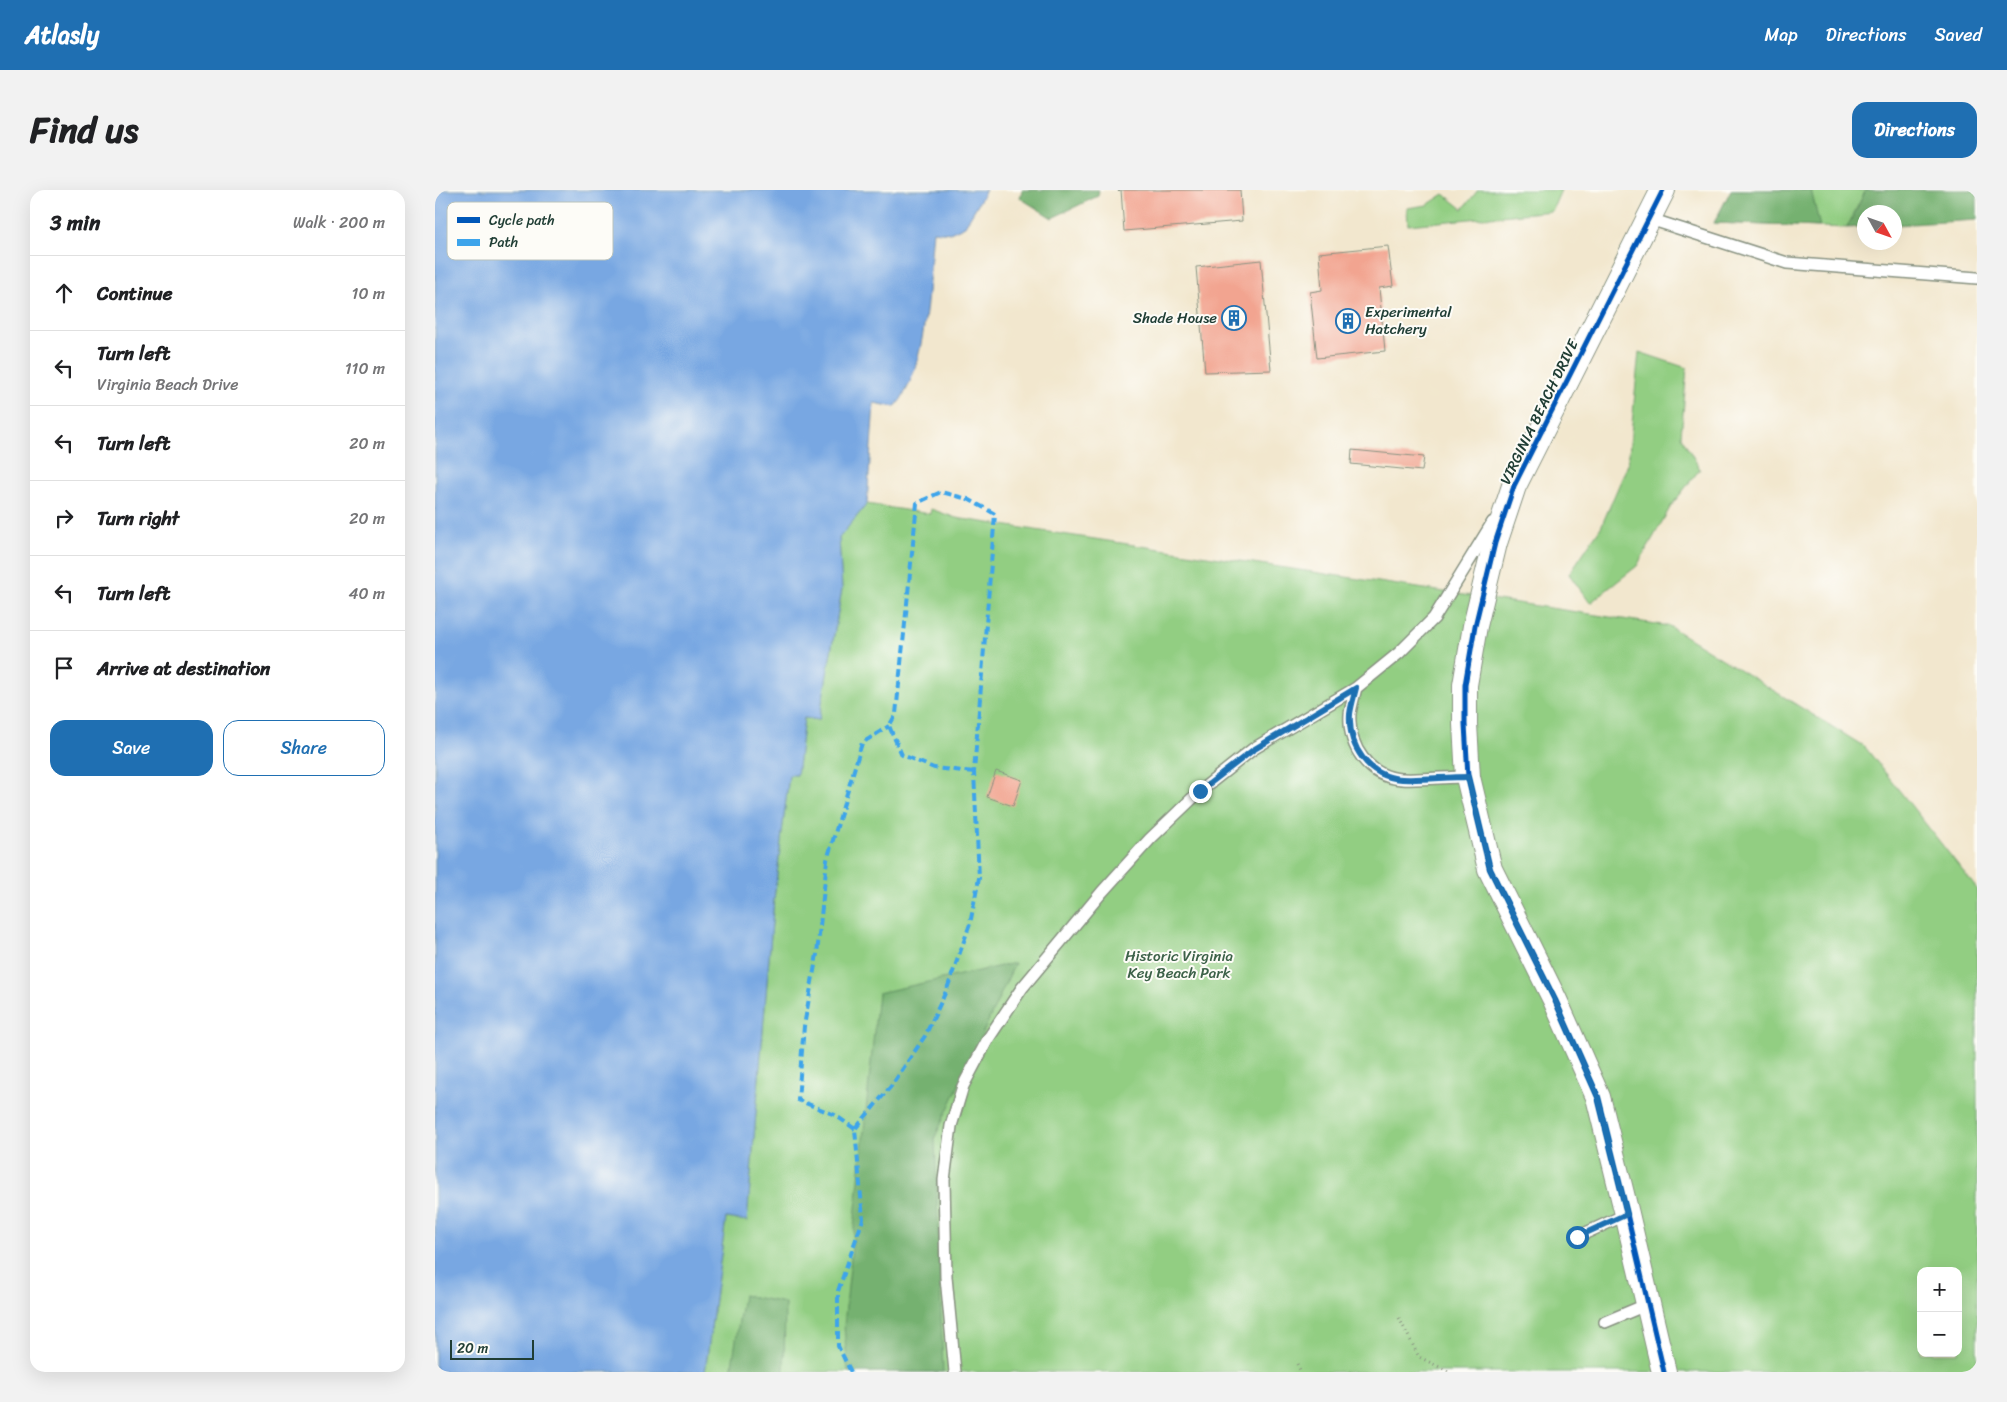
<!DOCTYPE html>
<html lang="en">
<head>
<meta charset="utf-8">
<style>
  body { margin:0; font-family:Sriracha,sans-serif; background:#f2f2f2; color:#202124 }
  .controls { position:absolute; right:15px; bottom:15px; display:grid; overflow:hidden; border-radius:10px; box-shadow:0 5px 20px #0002 }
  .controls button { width:45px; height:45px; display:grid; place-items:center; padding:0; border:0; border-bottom:1px solid #e0e0e0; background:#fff; color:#202124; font:25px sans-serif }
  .compass { position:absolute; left:1422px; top:15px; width:45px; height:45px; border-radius:50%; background:#fff; box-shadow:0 5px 20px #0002; rotate:130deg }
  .scale { position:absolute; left:15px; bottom:12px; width:84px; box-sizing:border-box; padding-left:5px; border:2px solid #1f3d34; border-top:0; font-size:14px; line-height:18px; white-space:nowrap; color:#1f3d34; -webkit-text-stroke:4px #fdfcf7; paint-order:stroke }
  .stop { position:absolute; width:15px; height:15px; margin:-11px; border:4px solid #1f6fb2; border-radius:50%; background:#fff }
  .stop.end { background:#1f6fb2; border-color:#fff; box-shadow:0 1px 5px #0008 }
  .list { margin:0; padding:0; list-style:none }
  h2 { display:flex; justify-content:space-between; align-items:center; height:65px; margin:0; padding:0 20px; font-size:21px }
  h2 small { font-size:16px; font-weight:400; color:#757577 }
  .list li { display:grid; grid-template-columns:32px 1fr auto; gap:15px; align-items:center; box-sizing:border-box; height:75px; padding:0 20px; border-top:1px solid #e0e0e0 }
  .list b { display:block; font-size:19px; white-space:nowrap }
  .list p { margin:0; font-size:16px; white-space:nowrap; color:#757577 }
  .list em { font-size:16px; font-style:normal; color:#757577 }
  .actions { display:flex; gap:10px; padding:15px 20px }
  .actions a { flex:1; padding:11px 0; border:1px solid #1f6fb2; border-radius:15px; text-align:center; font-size:18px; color:#1f6fb2 }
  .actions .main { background:#1f6fb2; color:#fff }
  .icon { flex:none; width:28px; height:28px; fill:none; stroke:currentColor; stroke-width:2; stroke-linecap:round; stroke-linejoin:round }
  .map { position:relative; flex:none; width:1542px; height:1182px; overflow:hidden; border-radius:15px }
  header { display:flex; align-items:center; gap:30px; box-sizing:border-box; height:70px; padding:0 25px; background:#1f6fb2; color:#fff }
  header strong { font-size:24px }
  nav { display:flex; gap:28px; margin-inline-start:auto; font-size:18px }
  .intro { display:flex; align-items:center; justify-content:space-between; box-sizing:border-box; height:120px; padding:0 30px }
  h1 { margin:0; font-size:35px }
  .button { padding:12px 22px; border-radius:15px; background:#1f6fb2; color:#fff; font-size:18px; font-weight:700 }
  main { display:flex; gap:30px; padding:0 30px }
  aside { flex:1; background:#fff; border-radius:15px; box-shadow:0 5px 20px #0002 }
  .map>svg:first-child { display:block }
  .green { fill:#92ce82; stroke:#58865b; fill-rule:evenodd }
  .forest { fill:#75b170; stroke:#4a7752 }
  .water { fill:#78a7e2; stroke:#4c728b }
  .building { fill:#f2a490 }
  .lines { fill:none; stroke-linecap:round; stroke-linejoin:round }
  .lane-casing { stroke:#889281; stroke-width:14 }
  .street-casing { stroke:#889281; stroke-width:26 }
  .path { stroke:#889281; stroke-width:3; stroke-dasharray:1 4; stroke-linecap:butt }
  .lane { stroke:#fff; stroke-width:11 }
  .street { stroke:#fff; stroke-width:24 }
  .quiet { stroke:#3da4eb; stroke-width:4; stroke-dasharray:8 4; stroke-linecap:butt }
  .cycleway-casing { stroke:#fdfcf7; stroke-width:8 }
  .cycleway { stroke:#0057b8; stroke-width:5 }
  .route { stroke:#1f6fb2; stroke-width:6 }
  .labels { text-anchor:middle; stroke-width:4; stroke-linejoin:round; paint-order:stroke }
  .poi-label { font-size:15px; fill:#1f3d34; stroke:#fdfcf7; text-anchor:start }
  .street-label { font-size:15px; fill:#1f3d34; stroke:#fdfcf7 }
  .park-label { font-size:15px; fill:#3c6148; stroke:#fdfcf7 }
  .key { fill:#fdfcf7; stroke:#bac3bc; stroke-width:1 }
  .key-label { font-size:14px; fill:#1f3d34 }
</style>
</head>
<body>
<header>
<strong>Atlasly</strong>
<nav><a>Map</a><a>Directions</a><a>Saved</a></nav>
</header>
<div class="intro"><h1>Find us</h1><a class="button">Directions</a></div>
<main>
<aside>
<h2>3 min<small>Walk · 200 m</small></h2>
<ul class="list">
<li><svg class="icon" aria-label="ahead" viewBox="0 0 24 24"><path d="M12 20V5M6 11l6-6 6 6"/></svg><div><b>Continue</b></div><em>10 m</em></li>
<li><svg class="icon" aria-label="left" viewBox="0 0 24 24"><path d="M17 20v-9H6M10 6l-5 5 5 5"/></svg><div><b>Turn left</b><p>Virginia Beach Drive</p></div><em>110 m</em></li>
<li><svg class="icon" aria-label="left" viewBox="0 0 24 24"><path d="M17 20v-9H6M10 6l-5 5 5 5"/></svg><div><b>Turn left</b></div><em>20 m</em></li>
<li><svg class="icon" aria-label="right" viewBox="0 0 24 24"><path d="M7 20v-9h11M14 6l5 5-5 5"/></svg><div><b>Turn right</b></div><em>20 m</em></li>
<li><svg class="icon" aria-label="left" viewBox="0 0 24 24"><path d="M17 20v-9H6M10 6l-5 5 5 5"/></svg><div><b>Turn left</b></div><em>40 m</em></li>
<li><svg class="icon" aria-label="arrive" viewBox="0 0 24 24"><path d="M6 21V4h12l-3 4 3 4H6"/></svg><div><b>Arrive at destination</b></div></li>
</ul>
<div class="actions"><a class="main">Save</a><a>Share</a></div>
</aside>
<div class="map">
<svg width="1542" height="1182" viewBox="0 0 1542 1182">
  <rect width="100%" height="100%" fill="#fdfcf7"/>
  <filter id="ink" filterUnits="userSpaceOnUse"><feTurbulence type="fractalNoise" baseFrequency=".02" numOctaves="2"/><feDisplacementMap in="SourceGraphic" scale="10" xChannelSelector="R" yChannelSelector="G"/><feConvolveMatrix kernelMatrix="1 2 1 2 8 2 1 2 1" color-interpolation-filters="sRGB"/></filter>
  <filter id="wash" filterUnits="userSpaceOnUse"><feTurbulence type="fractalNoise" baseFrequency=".0096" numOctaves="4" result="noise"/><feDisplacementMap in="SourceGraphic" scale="20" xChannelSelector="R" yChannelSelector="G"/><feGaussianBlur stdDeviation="1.12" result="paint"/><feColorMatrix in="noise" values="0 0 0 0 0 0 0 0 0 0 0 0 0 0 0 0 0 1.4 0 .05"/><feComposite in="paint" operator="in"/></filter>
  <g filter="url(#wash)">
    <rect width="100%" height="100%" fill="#f2e7ce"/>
    <path class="green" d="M1043 0H1126L1117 21 973 35 972 18 992 15 1009 4 1028 19Z
      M1296 0H1431L1412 38 1279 33Z
      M1204 162 1252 178 1246 246 1265 279 1236 316 1202 376 1155 413 1134 384 1166 337 1193 274Z
      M432 314 495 324 496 319 521 328 1234 436 1430 557 1542 699V1182H270L291 1028 312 1030 339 709 354 584 362 585 369 528 384 530 407 399 404 348ZM1486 1081H1523V1163H1486Z"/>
    <path class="forest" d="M587 0H664L663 6 617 28 585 8Z
      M1296 0H1376L1385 37 1279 33Z
      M1431 0H1542V30L1460 35V22H1430L1429 37 1412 38Z
      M580 773 500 947 508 1182H413L409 1136 443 803Z
      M308 1105 350 1113 349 1182H296Z"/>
    <path class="water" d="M0 0H551L530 36 515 43 498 41C493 90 493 180 460 217L439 213 432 314 404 348 407 399 384 530 369 528 362 585H354L339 709 312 1031 291 1028 270 1182H0Z"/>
    <g id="blocks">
      <path class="building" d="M686 0H805L807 31 689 41Z
        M953 56 958 96 944 98 950 161 882 168 875 102 887 100 884 63Z
        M826 70 836 180 770 182 761 77Z
        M917 260 989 267 987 281 916 274Z
        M561 581 587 590 578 616 552 607Z"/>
    </g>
  </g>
  <g filter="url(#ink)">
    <use href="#blocks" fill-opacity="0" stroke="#889281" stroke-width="1"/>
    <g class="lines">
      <defs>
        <path id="lane" d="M1215 29 1352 73 1542 88
          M921 498C919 506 916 516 915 524 913 556 933 587 967 589 988 590 1011 587 1033 587
          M1142 1047 1192 1024
          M1170 1132 1213 1114
          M520 1182 511 1087 509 990 516 936 528 896 553 849 587 798 667 702 715 649 765 601 818 559 921 498 964 463 999 428 1058 332"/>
        <path id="street" d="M1228 0 1079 296 1060 353 1040 436 1030 495V534L1033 587 1055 679 1120 810 1163 907 1192 1024 1229 1182"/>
      </defs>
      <use href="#lane" class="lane-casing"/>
      <use href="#street" class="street-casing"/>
      <path class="path" d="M684 0V3H686
        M964 1128 984 1167 1015 1182
        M862 1174 866 1182"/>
      <use href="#lane" class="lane"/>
      <use href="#street" class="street"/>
      <path class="quiet" d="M420 939 400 925 363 910 369 836 382 764 392 670 427 553 454 536
        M416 1182 403 1156V1101L428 1029 420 939 457 895 490 846 512 799 535 734 544 688 539 582 560 324 533 309 506 302 482 313 461 524 454 536 467 565 499 578 539 582"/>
      <defs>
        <path id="cycleway" d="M1228 0 1079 296 1060 353 1040 436 1030 495V534L1033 587 1055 679 1120 810 1163 907 1192 1024 1229 1182"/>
      </defs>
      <use href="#cycleway" class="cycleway-casing"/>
      <use href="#cycleway" class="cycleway"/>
    </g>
  </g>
  <g class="lines" filter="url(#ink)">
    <path class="route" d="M765 601 818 560 921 498C919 506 916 516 915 524 913 556 933 587 967 589 988 590 1011 587 1033 587L1055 679 1120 810 1163 907 1192 1024 1142 1047"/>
  </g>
  <defs>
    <symbol id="building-ring" viewBox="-11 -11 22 22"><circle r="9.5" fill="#fdfcf7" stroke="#1f6fb2" stroke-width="1.5"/><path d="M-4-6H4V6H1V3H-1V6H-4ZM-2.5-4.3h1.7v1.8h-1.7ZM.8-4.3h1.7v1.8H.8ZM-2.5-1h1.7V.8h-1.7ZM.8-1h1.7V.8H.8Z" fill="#1f6fb2"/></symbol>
  </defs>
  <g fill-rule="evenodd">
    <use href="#building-ring" x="785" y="114" width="28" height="28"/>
    <use href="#building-ring" x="899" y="117" width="28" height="28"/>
  </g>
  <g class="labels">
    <g class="poi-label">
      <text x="930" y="127">Experimental<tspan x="930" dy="17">Hatchery</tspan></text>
      <text x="782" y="133" text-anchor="end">Shade House</text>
    </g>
    <g class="street-label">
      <text transform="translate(1104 222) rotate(-64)" y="5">VIRGINIA BEACH DRIVE</text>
    </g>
    <g class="park-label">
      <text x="744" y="771">Historic Virginia<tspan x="744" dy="17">Key Beach Park</tspan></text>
    </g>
  </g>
  <rect x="12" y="12" width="166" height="58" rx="8" class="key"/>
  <rect x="22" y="27" width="23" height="6" fill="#0057b8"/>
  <rect x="22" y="49" width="23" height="7" fill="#3da4eb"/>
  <g class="key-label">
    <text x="54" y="35">Cycle path</text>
    <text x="54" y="57">Path</text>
  </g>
</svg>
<div class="controls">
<button>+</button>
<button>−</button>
</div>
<svg class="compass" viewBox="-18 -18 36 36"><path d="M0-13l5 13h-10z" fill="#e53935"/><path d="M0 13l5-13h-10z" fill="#757577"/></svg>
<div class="scale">20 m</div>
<div class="stop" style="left:1142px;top:1047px"></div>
<div class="stop end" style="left:765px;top:601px"></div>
</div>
</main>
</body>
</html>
